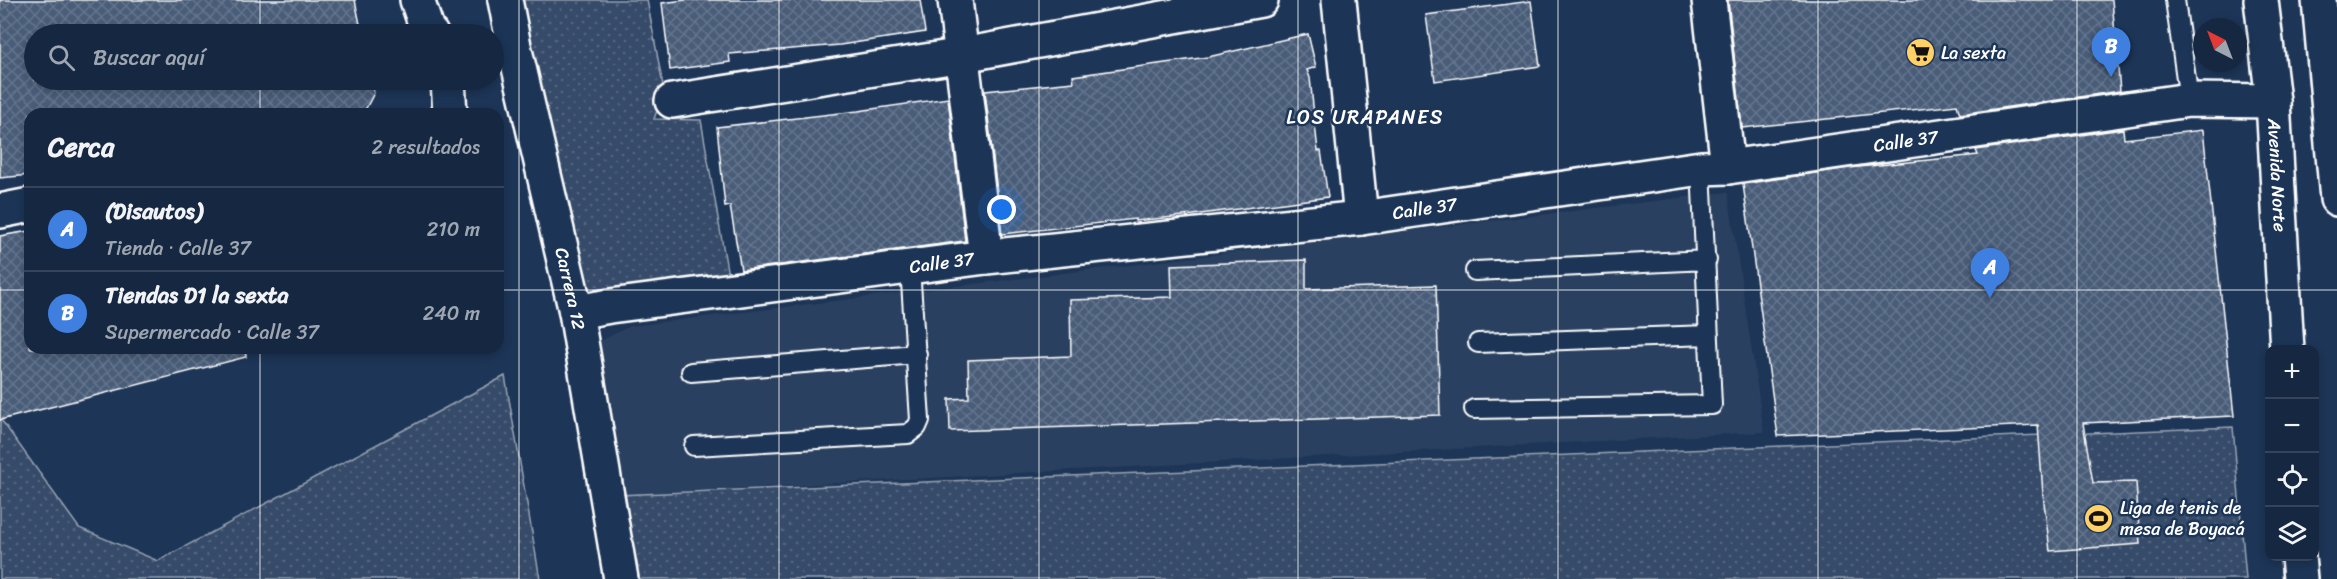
<!DOCTYPE html>
<html lang="es">
<head>
<meta charset="utf-8">
<style>
  body { margin:0; font-family:Sriracha,sans-serif; background:#1f3048; color:#f1f3f6 }
  .controls { position:absolute; right:18px; bottom:18px; display:grid; overflow:hidden; border-radius:12px; box-shadow:0 3px 9px #0003 }
  .controls button { width:54px; height:54px; display:grid; place-items:center; padding:0; border:0; border-bottom:2px solid #35445a; background:#162841; color:#f1f3f6; font:30px sans-serif }
  .compass { position:absolute; left:2193px; top:18px; width:54px; height:54px; border-radius:50%; background:#162841; box-shadow:0 3px 9px #0003; rotate:318deg }
  .you { position:absolute; left:1002px; top:210px; width:21px; height:21px; margin:-15px; border:4px solid #fff; border-radius:50%; background:#1a73e8; box-shadow:0 0 0 9px #1a73e833 }
  .badge { display:grid; place-items:center; width:39px; height:39px; border-radius:50%; background:#db2777; color:#fff; font-size:20px; font-weight:700 }
  .pin { position:absolute; translate:-50% -50px; filter:drop-shadow(0 2px 3px #0008) }
  .pin::after { content:''; position:absolute; top:32px; width:21px; height:18px; background:inherit; clip-path:polygon(0 0,100% 0,50% 100%) }
  .list { margin:0; padding:0; list-style:none }
  h2 { display:flex; justify-content:space-between; align-items:center; height:78px; margin:0; padding:0 24px; font-size:26px }
  h2 small { font-size:20px; font-weight:400; color:#9ea6b1 }
  .list li { display:grid; grid-template-columns:39px 1fr auto; gap:18px; align-items:center; box-sizing:border-box; height:84px; padding:0 24px; border-top:2px solid #35445a }
  .list b { display:block; font-size:22px; white-space:nowrap }
  .list p { margin:0; font-size:20px; white-space:nowrap; color:#9ea6b1 }
  .list em { font-size:20px; font-style:normal; color:#9ea6b1 }
  .icon { flex:none; width:33px; height:33px; fill:none; stroke:currentColor; stroke-width:2; stroke-linecap:round; stroke-linejoin:round }
  .map { position:relative; flex:none; width:2337px; height:579px; overflow:hidden }
  .search { position:absolute; background:#162841; box-shadow:0 3px 9px #0003; left:24px; top:24px; width:480px; height:66px; display:flex; align-items:center; gap:15px; box-sizing:border-box; padding:0 21px; border-radius:33px; color:#9ea6b1; font-size:22px }
  .panel { position:absolute; background:#162841; box-shadow:0 3px 9px #0003; left:24px; top:108px; width:480px; height:246px; border-radius:18px }
  .map>svg:first-child { display:block }
  .built { fill:#2a4161 }
  .grass { fill:url(#grass-dots); stroke:#9aa5b4; stroke-width:1.5 }
  .building { fill:url(#building-cross-hatch); stroke:#fff; stroke-width:1.5 }
  .lines { fill:none; stroke-linecap:round; stroke-linejoin:round }
  .lane-casing { stroke:#fff; stroke-width:22 }
  .street-casing { stroke:#fff; stroke-width:38 }
  .primary-casing { stroke:#fff; stroke-width:38 }
  .lane { stroke:#1d3557; stroke-width:18 }
  .street { stroke:#1d3557; stroke-width:33 }
  .primary { stroke:#1d3557; stroke-width:33 }
  .grid { fill:none; stroke:#fff; stroke-width:1.5; stroke-opacity:0.55 }
  .labels { text-anchor:middle; stroke-width:5; stroke-linejoin:round; paint-order:stroke }
  .poi-label { font-size:18px; fill:#fff; stroke:#1d3557; text-anchor:start }
  .street-label { font-size:18px; fill:#fff; stroke:#1d3557 }
  .neighbourhood-label { font-size:20px; letter-spacing:1.5px; fill:#fff; stroke:#1d3557 }
</style>
</head>
<body>
<div class="map">
<svg width="2337" height="579" viewBox="0 0 2337 579">
  <defs>
    <pattern id="grass-dots" width="8" height="8" patternUnits="userSpaceOnUse" patternTransform="scale(1.5)"><rect width="8" height="8" fill="#364b69"/><path d="M2 2h.1M6 6h.1" fill="none" stroke="#546680" stroke-width="1.8" stroke-linecap="round"/></pattern>
    <pattern id="building-cross-hatch" width="8" height="8" patternUnits="userSpaceOnUse" patternTransform="scale(1.5)"><rect width="8" height="8" fill="#4a5d79"/><path d="M0 0l8 8M0 8l8-8" fill="none" stroke="#65758d"/></pattern>
  </defs>
  <rect width="100%" height="100%" fill="#1d3557"/>
  <filter id="ink" filterUnits="userSpaceOnUse"><feTurbulence type="fractalNoise" baseFrequency=".0167" numOctaves="2"/><feDisplacementMap in="SourceGraphic" scale="12" xChannelSelector="R" yChannelSelector="G"/><feConvolveMatrix kernelMatrix="1 2 1 2 8 2 1 2 1" color-interpolation-filters="sRGB"/></filter>
  <g filter="url(#ink)">
    <path class="built" d="M1728 192 1764 432 618 495 598 342 630 326Z"/>
    <path class="grass" d="M507 0H647L664 91 654 119 701 120 729 281 576 291Z
      M505 376 540 579H0V418L79 528 158 561Z
      M2233 427 2246 579H635L618 495Z"/>
    <path class="building" d="M0 0H355L362 34H34V80H371L374 93 363 114H30V175L0 178Z
      M685 0H920L925 32 840 45 729 54 730 62 670 70 662 3Z
      M1728 0H2112L2120 91 1960 114 1957 105 1742 128Z
      M1531 1 1540 66 1435 81 1426 15Z
      M1308 34 1316 67 1307 70 1310 78 1318 151H1321L1328 197 1193 215 1135 221V219L1002 234 985 91 1074 82 1073 76 1208 57Z
      M948 98 965 241 741 270 730 206 725 207 717 127 858 111Z
      M2123 129 2124 139 2203 130 2234 416 2083 423 2093 483 2136 482 2140 544 2050 551 2043 494 2038 425 1778 436 1743 184 1849 168 1978 155 1976 150Z
      M30 231V348H245L246 357 0 420V236Z
      M1306 260V289L1436 285 1440 415 950 431 949 399 969 398 968 360 1071 356 1070 300 1172 297 1171 265Z"/>
    <g class="lines">
      <defs>
        <path id="lane" d="M2175 0 2189 100
          M1475 271 1707 260
          M1478 343 1709 335
          M691 372 917 354
          M1474 409 1712 405 1701 168
          M694 446 908 434 917 427 920 420 910 267"/>
        <g id="street">
          <path d="M417 0 428 32 431 34"/>
          <path id="s1" d="M505 0 514 46 576 312 621 579"/>
          <path d="M955 0 986 257"/>
          <path d="M1339 0 1361 218"/>
          <path d="M1709 0 1728 167"/>
          <path d="M448 80 450 114"/>
          <path d="M672 101 963 55 1261 0"/>
          <path d="M0 211 30 205"/>
          <path id="s2" d="M576 312 610 306 986 257 1361 218 1701 168 1728 167 2189 100 2273 101"/>
        </g>
        <g id="primary">
          <path id="s3" d="M2261 0 2273 101 2287 350"/>
          <path d="M2319 0 2337 199"/>
          <path d="M2298 556 2300 579"/>
        </g>
      </defs>
      <use href="#lane" class="lane-casing"/>
      <use href="#street" class="street-casing"/>
      <use href="#primary" class="primary-casing"/>
      <use href="#lane" class="lane"/>
      <use href="#street" class="street"/>
      <use href="#primary" class="primary"/>
    </g>
  </g>
  <path class="grid" d="M260 0V34M519 0V579M779 0V579M1039 0V579M1298 0V579M1558 0V579M1818 0V579M2077 0V579M260 80V114M0 290H30M498 290H2337M260 348V579"/>
  <defs>
    <symbol id="supermarket-disc" viewBox="-11 -11 22 22"><circle r="9.5" fill="#ffd166" stroke="#1d3557"/><path d="M-6-5.5h2.5l.6 2H6L4.5 2H-2.5L-4.4-4H-6ZM-1.5 3.2a1.3 1.3 0 1 0 .1 0ZM3 3.2a1.3 1.3 0 1 0 .1 0Z" fill="#111"/></symbol>
    <symbol id="stadium-disc" viewBox="-11 -11 22 22"><circle r="9.5" fill="#ffd166" stroke="#1d3557"/><path d="M0-5a6.5 5 0 1 0 0 10a6.5 5 0 1 0 0-10ZM-3.5-1.8h7v3.6h-7Z" fill="#111"/></symbol>
  </defs>
  <g fill-rule="evenodd">
    <use href="#supermarket-disc" x="1904" y="36" width="33" height="33"/>
    <use href="#stadium-disc" x="2082" y="502" width="33" height="33"/>
  </g>
  <g class="labels">
    <g class="poi-label">
      <text x="1941" y="59">La sexta</text>
      <text x="2120" y="514">Liga de tenis de<tspan x="2120" dy="21">mesa de Boyacá</tspan></text>
    </g>
    <g class="street-label">
      <text dy="6" stroke="none"><textPath href="#s2" startOffset="1341">Calle 37</textPath></text>
      <text dy="6" stroke="none"><textPath href="#s3" startOffset="176">Avenida Norte</textPath></text>
      <text dy="6" stroke="none"><textPath href="#s2" startOffset="855">Calle 37</textPath></text>
      <text dy="6" stroke="none"><textPath href="#s2" startOffset="369">Calle 37</textPath></text>
      <text dy="6" stroke="none"><textPath href="#s1" startOffset="296">Carrera 12</textPath></text>
    </g>
    <g class="neighbourhood-label">
      <text x="1365" y="124">LOS URAPANES</text>
    </g>
  </g>
</svg>
<div class="controls">
<button>+</button>
<button>−</button>
<button><svg class="icon" aria-label="locate" viewBox="0 0 24 24"><circle cx="12" cy="12" r="6"/><path d="M12 2v4M12 18v4M2 12h4M18 12h4"/></svg></button>
<button><svg class="icon" aria-label="layers" viewBox="0 0 24 24"><path d="M12 4l9 5-9 5-9-5zM3 14l9 5 9-5"/></svg></button>
</div>
<svg class="compass" viewBox="-18 -18 36 36"><path d="M0-13l5 13h-10z" fill="#e53935"/><path d="M0 13l5-13h-10z" fill="#9ea6b1"/></svg>
<div class="you"></div>
<div class="pin badge" style="left:1990px;top:298px;background:#3f7fe0">A</div>
<div class="pin badge" style="left:2111px;top:77px;background:#3f7fe0">B</div>
<div class="search"><svg class="icon" aria-label="search" viewBox="0 0 24 24"><circle cx="10" cy="10" r="6"/><path d="M15 15l6 6"/></svg>Buscar aquí</div>
<section class="panel">
<h2>Cerca<small>2 resultados</small></h2>
<ul class="list">
<li><span class="badge" style="background:#3f7fe0">A</span><div><b>(Disautos)</b><p>Tienda · Calle 37</p></div><em>210 m</em></li>
<li><span class="badge" style="background:#3f7fe0">B</span><div><b>Tiendas D1 la sexta</b><p>Supermercado · Calle 37</p></div><em>240 m</em></li>
</ul>
</section>
</div>
</body>
</html>
